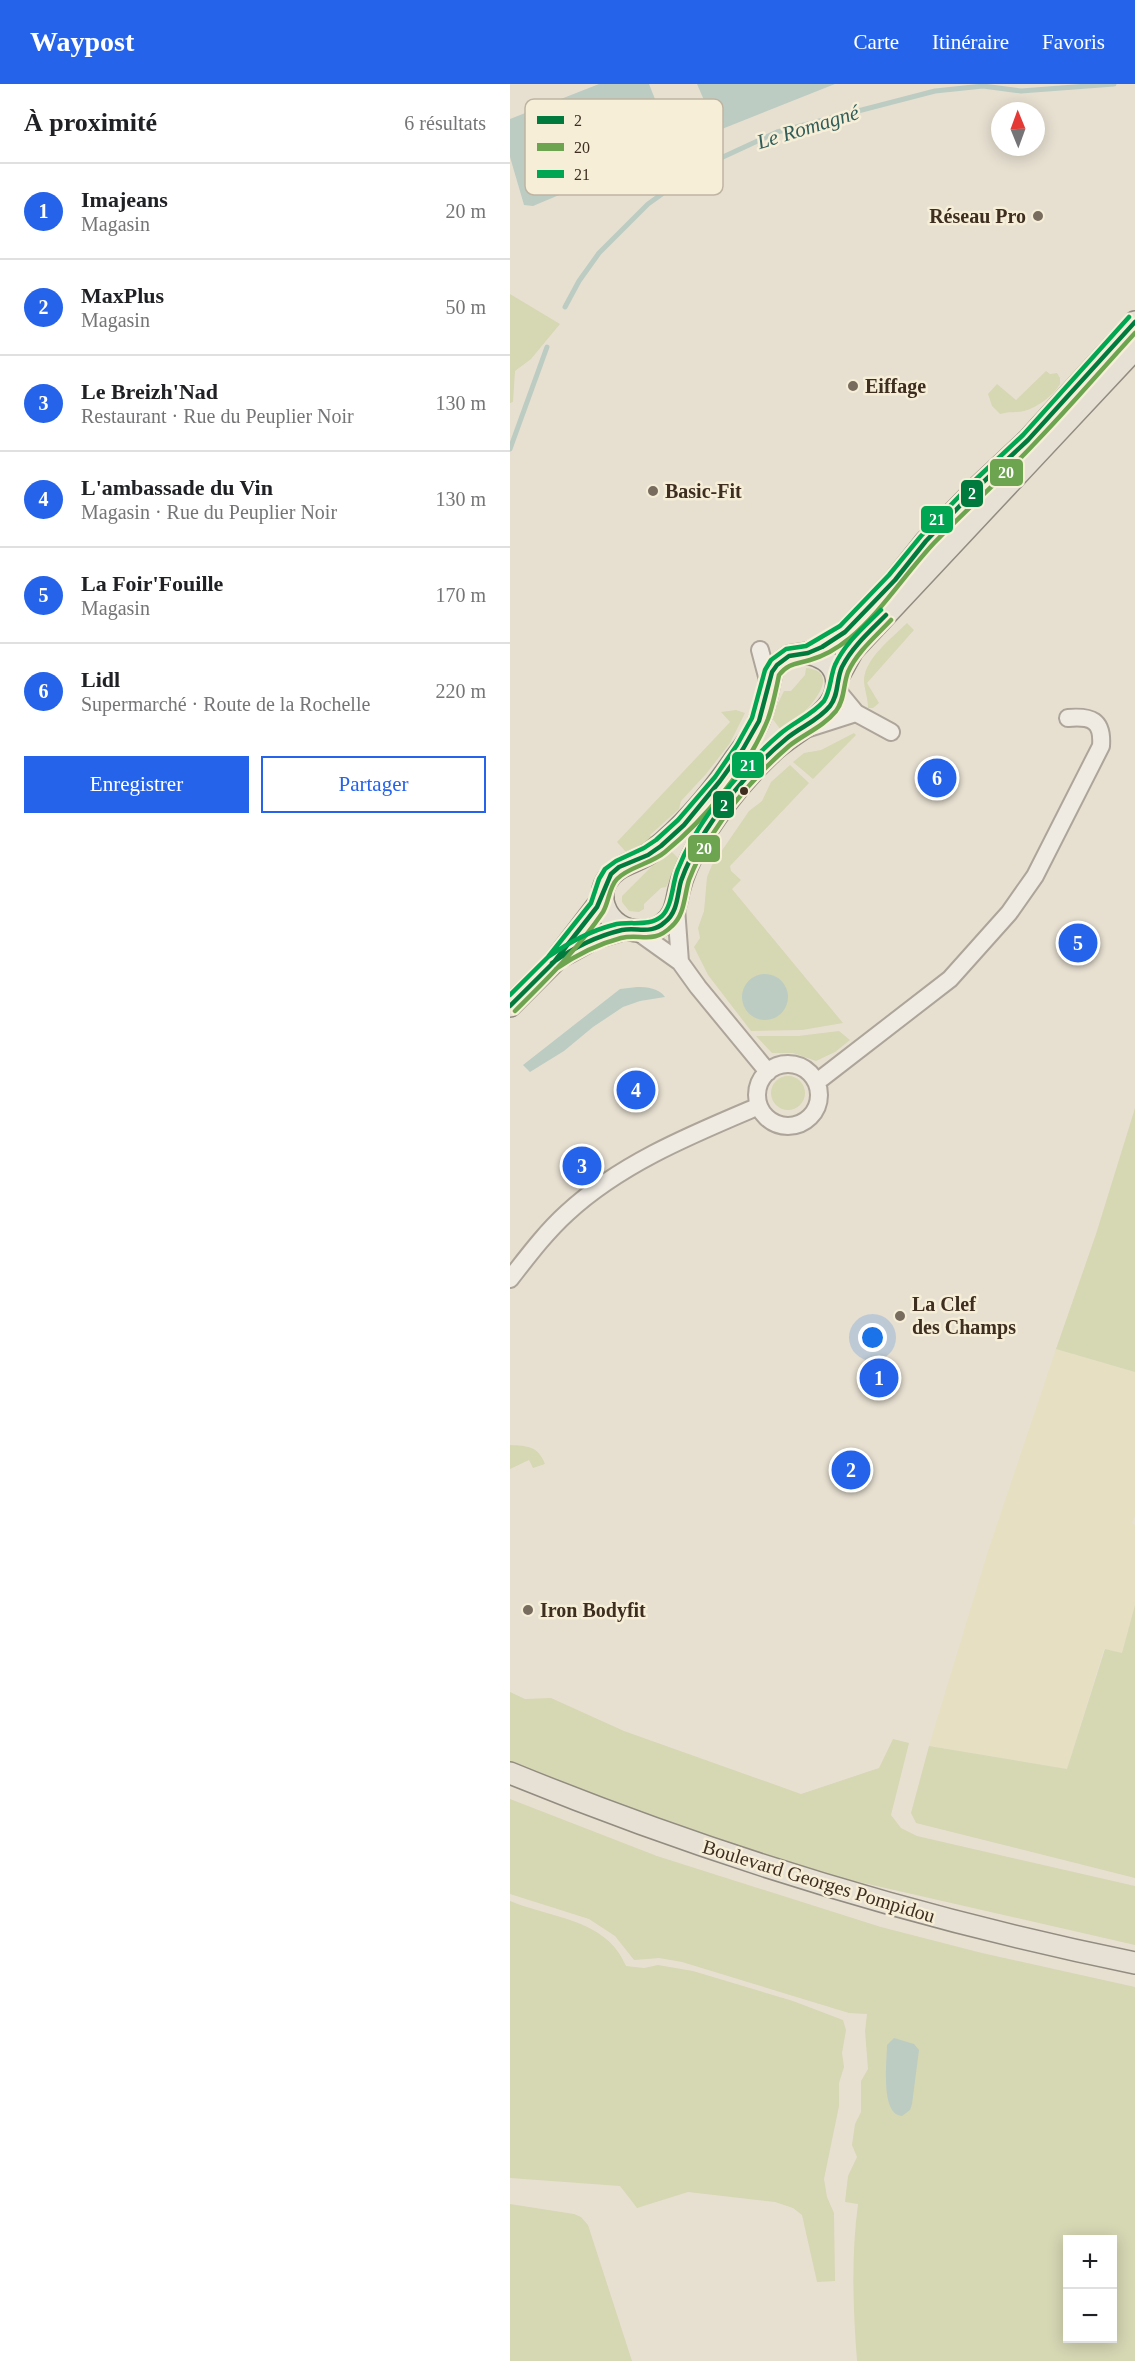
<!DOCTYPE html>
<html lang="fr">
<head>
<meta charset="utf-8">
<style>
  body { margin:0; font-family:Georgia,serif; background:#f6f6f6; color:#202124 }
  .controls { position:absolute; right:18px; bottom:18px; display:grid; overflow:hidden; border-radius:0px; box-shadow:0 3px 15px #0003 }
  .controls button { width:54px; height:54px; display:grid; place-items:center; padding:0; border:0; border-bottom:2px solid #e0e0e0; background:#fff; color:#202124; font:30px sans-serif }
  .compass { position:absolute; left:481px; top:18px; width:54px; height:54px; border-radius:50%; background:#fff; box-shadow:0 3px 15px #0003; rotate:359deg }
  .you { position:absolute; left:363px; top:1254px; width:21px; height:21px; margin:-15px; border:4px solid #fff; border-radius:50%; background:#1a73e8; box-shadow:0 0 0 9px #1a73e833 }
  .badge { display:grid; place-items:center; width:39px; height:39px; border-radius:50%; background:#2563eb; color:#fff; font-size:20px; font-weight:700 }
  .pin { position:absolute; translate:-50% -50%; border:3px solid #fff; box-shadow:0 2px 6px #0006 }
  .list { margin:0; padding:0; list-style:none }
  h2 { display:flex; justify-content:space-between; align-items:center; height:78px; margin:0; padding:0 24px; font-size:26px }
  h2 small { font-size:20px; font-weight:400; color:#757577 }
  .list li { display:grid; grid-template-columns:39px 1fr auto; gap:18px; align-items:center; box-sizing:border-box; height:96px; padding:0 24px; border-top:2px solid #e0e0e0 }
  .list b { display:block; font-size:22px; white-space:nowrap }
  .list p { margin:0; font-size:20px; white-space:nowrap; color:#757577 }
  .list em { font-size:20px; font-style:normal; color:#757577 }
  .actions { display:flex; gap:12px; padding:18px 24px }
  .actions a { flex:1; padding:14px 0; border:2px solid #2563eb; border-radius:0px; text-align:center; font-size:21px; color:#2563eb }
  .actions .main { background:#2563eb; color:#fff }
  .map { position:relative; flex:none; width:625px; height:2277px; overflow:hidden }
  header { display:flex; align-items:center; gap:36px; box-sizing:border-box; height:84px; padding:0 30px; background:#2563eb; color:#fff }
  header strong { font-size:28px }
  nav { display:flex; gap:33px; margin-inline-start:auto; font-size:21px }
  main { display:flex }
  aside { flex:1; background:#fff }
  .map>svg:first-child { display:block }
  .farmland { fill:#e6dfc2 }
  .green { fill:#d6d7b3; fill-rule:evenodd }
  .water { fill:#bcccc2 }
  .lines { fill:none; stroke-linecap:round; stroke-linejoin:round }
  .stream { stroke:#bcccc2; stroke-width:5 }
  .minor-casing { stroke:#ada599; stroke-width:20 }
  .major-casing { stroke:#928b80; stroke-width:24 }
  .minor { stroke:#efebe3; stroke-width:16 }
  .major { stroke:#e6e1d4; stroke-width:21 }
  .bus-1-casing { stroke:#f7eed8; stroke-width:9 }
  .bus-2-casing { stroke:#f7eed8; stroke-width:9 }
  .bus-3-casing { stroke:#f7eed8; stroke-width:9 }
  .bus-1 { stroke:#007b3d; stroke-width:4.5 }
  .bus-2 { stroke:#6ca450; stroke-width:4.5 }
  .bus-3 { stroke:#00a651; stroke-width:4.5 }
  .poi-dot { fill:#786c5e; stroke:#f7eed8; stroke-width:2 }
  .bus-dot { fill:#3d2e20; stroke:#f7eed8; stroke-width:2 }
  .labels { text-anchor:middle; stroke-width:5; stroke-linejoin:round; paint-order:stroke }
  .poi-label { font-size:20px; font-weight:bold; fill:#3d2e20; stroke:#f7eed8; text-anchor:start }
  .street-label { font-size:20px; fill:#3d2e20; stroke:#f7eed8 }
  .water-label { font-size:21px; font-style:italic; fill:#2f5d5a; stroke:#f7eed8 }
  .key { fill:#f7eed8; stroke:#bfb4a1; stroke-width:1.5 }
  .key-label { font-size:16px; fill:#3d2e20 }
  .line-badge { stroke:#f7eed8; stroke-width:2 }
  .badge-label { font-size:16px; text-anchor:middle; font-weight:bold; fill:#fff }
</style>
</head>
<body>
<header>
<strong>Waypost</strong>
<nav><a>Carte</a><a>Itinéraire</a><a>Favoris</a></nav>
</header>
<main>
<aside>
<h2>À proximité<small>6 résultats</small></h2>
<ul class="list">
<li><span class="badge">1</span><div><b>Imajeans</b><p>Magasin</p></div><em>20 m</em></li>
<li><span class="badge">2</span><div><b>MaxPlus</b><p>Magasin</p></div><em>50 m</em></li>
<li><span class="badge">3</span><div><b>Le Breizh'Nad</b><p>Restaurant · Rue du Peuplier Noir</p></div><em>130 m</em></li>
<li><span class="badge">4</span><div><b>L'ambassade du Vin</b><p>Magasin · Rue du Peuplier Noir</p></div><em>130 m</em></li>
<li><span class="badge">5</span><div><b>La Foir'Fouille</b><p>Magasin</p></div><em>170 m</em></li>
<li><span class="badge">6</span><div><b>Lidl</b><p>Supermarché · Route de la Rochelle</p></div><em>220 m</em></li>
</ul>
<div class="actions"><a class="main">Enregistrer</a><a>Partager</a></div>
</aside>
<div class="map">
<svg width="625" height="2277" viewBox="0 0 625 2277">
  <rect width="100%" height="100%" fill="#e7e0d1"/>
  <path class="farmland" d="M546 1265 625 1288V1432L622 1439 625 1441V1521L612 1569 594 1565 557 1685 419 1662 479 1464Z"/>
  <path class="green" d="M0 210 50 240 21 275 5 287 3 318 0 319Z
    M536 287 540 290 547 289 550 294V300C544 311 527 324 514 327 506 329 499 327 490 330L482 322 478 310 487 300 506 316Z
    M397 539 404 546 357 599 369 619 363 624H358C358 614 354 605 354 596 355 574 382 554 397 539Z
    M296 584C340 588 287 639 271 646L261 633 274 607H281L295 591Z
    M226 626 235 629 220 659 196 690 171 717 169 725 140 751 145 758 127 766 115 767 107 758 220 638 211 628Z
    M344 649 346 651 303 695 283 678 294 669 311 666Z
    M280 681 299 699 220 782 221 787 231 796 222 805 333 939 292 946 241 947 198 891 184 863 190 854 188 844 194 827 197 793 202 781 239 727 252 717 261 698Z
    M159 765 170 776 156 803 151 804 134 820V825L129 828 119 827 112 818V812Z
    M329 947 340 956 325 968 306 977 283 969H262L246 952H288Z
    M261 1009a17 17 0 1 1 34 0a17 17 0 1 1-34 0Z
    M625 1024V1288L546 1265 586 1150Z
    M0 1361C18 1362 28 1362 35 1380L23 1384 19 1376 0 1385Z
    M625 1521V1794L406 1739 401 1729 419 1662 557 1685 595 1565 612 1569Z
    M0 1608 15 1615 41 1614 114 1647 291 1710 369 1684 383 1655 399 1659 381 1731 391 1744 407 1752 625 1802V1861L301 1787 106 1721 0 1677Z
    M0 1715 147 1772 371 1843 472 1869 625 1903V2277H347C343 2225 341 2172 348 2120L335 2118 338 2092 347 2073 342 2061 345 2040 351 2028V1997L358 1985 355 1947 357 1930 339 1929 172 1878 149 1874 124 1876 105 1852 79 1835 0 1810ZM558 2156H602V2254H558Z
    M0 1817C41 1834 97 1835 116 1882L134 1884 148 1881 183 1887 283 1917 333 1936 336 1946 332 1969 334 1983 329 1999V2022L314 2095 317 2113 324 2129 325 2197 307 2198 292 2131 283 2124 265 2118 178 2108 127 2124 110 2102 0 2094Z
    M0 2120 64 2130 71 2133 78 2141 122 2277H0Z"/>
  <path class="water" d="M89 0H139L162 58 161 64 23 122 14 121 0 73V35Z
    M187 0H325L212 45 206 44Z
    M232 913a23 23 0 1 1 46 0a23 23 0 1 1-46 0Z
    M127 903C137 903 149 904 155 913L130 917 113 923 83 943 54 967 20 988 13 981 110 905Z
    M384 1954 404 1960 409 1966 402 2020 400 2026 392 2032C370 2031 377 1977 377 1961Z"/>
  <g class="lines">
    <path class="stream" d="M55 223 69 197 89 169 138 120 187 85 267 48 425 7 473 2 511 7 604 0
      M0 365 37 263"/>
    <defs>
      <path id="minor" d="M250 566 259 600
        M346 629 381 648
        M296 645 346 629 327 606
        M166 824 170 878
        M128 848 170 878 188 903 258 988
        M247 1011a31 31 0 1 1 62 0a31 31 0 1 1-62 0Z
        M305 996 312 994 440 895 499 829 525 792 591 662C593 636 581 632 558 634
        M0 1195C18 1172 36 1148 57 1129 111 1079 183 1050 249 1022"/>
      <path id="major" d="M298 569C310 572 321 577 325 589 338 625 283 647 262 668 244 685 228 703 214 722 195 748 177 775 169 806 166 819 165 833 152 841 140 849 121 849 109 841 95 832 88 813 96 798 106 779 129 779 144 766 176 740 202 709 225 675 234 663 244 650 249 637 256 621 258 604 262 588L267 581 279 572 298 569 312 563 335 548 385 496 416 457 468 403 518 356 625 238
        M327 595 343 566 625 265
        M54 871 85 854 115 845
        M0 922 44 878 93 814
        M0 1689C203 1772 410 1835 625 1879"/>
    </defs>
    <use href="#minor" class="minor-casing"/>
    <use href="#major" class="major-casing"/>
    <use href="#minor" class="minor"/>
    <use href="#major" class="major"/>
    <defs>
      <path id="bus-1" d="M42 879C63 864 87 852 112 846 128 843 141 851 155 838 168 828 167 811 171 797 177 780 186 763 195 748 217 713 245 681 276 655 290 643 308 637 320 622 329 611 326 596 332 583 342 563 360 547 376 531
        M0 922 44 878 87 823 101 790 109 783 138 771 151 762 174 741 210 697 233 665 249 637 262 588 267 581 279 572 298 569 312 563 335 548 385 496 416 457 468 403 518 356 625 238"/>
      <path id="bus-2" d="M46 885C66 871 88 860 111 854 131 849 143 861 162 842 175 830 174 812 179 796 185 780 193 765 202 751 223 718 249 688 279 662 294 650 313 643 326 627 335 615 333 601 338 588 347 568 366 552 381 536
        M5 927C36 896 68 865 93 828 99 818 99 803 107 795 118 783 141 780 155 768 194 736 239 683 258 635 263 621 266 606 269 591 278 579 287 580 300 576 314 572 329 563 340 554 372 527 395 490 424 459 457 425 492 394 524 360 559 324 591 286 625 249"/>
      <path id="bus-3" d="M38 873C58 859 80 847 103 841 120 836 138 844 152 832 163 821 162 799 168 785 176 765 187 746 199 729 220 700 243 673 270 650 284 638 302 631 314 617 321 606 320 593 325 581 335 559 354 543 371 526
        M0 911 38 873 81 819 89 795 95 785 106 777 134 764 146 756 168 736 205 693 227 661 242 634 255 586 261 576 276 565 296 562 330 542 379 491 411 452 463 398 513 351 619 233"/>
    </defs>
    <use href="#bus-1" class="bus-1-casing"/>
    <use href="#bus-2" class="bus-2-casing"/>
    <use href="#bus-3" class="bus-3-casing"/>
    <use href="#bus-1" class="bus-1"/>
    <use href="#bus-2" class="bus-2"/>
    <use href="#bus-3" class="bus-3"/>
  </g>
  <g class="poi-dot">
    <circle cx="528" cy="132" r="6"/>
    <circle cx="343" cy="302" r="6"/>
    <circle cx="143" cy="407" r="6"/>
    <circle cx="390" cy="1232" r="6"/>
    <circle cx="18" cy="1526" r="6"/>
  </g>
  <circle class="bus-dot" cx="234" cy="707" r="5"/>
  <g class="labels">
    <g class="poi-label">
      <text x="516" y="139" text-anchor="end">Réseau Pro</text>
      <text x="355" y="309">Eiffage</text>
      <text x="155" y="414">Basic-Fit</text>
      <text x="402" y="1227">La Clef<tspan x="402" dy="23">des Champs</tspan></text>
      <text x="30" y="1533">Iron Bodyfit</text>
    </g>
    <g class="street-label">
      <text transform="translate(309 1797) rotate(17)" y="7">Boulevard Georges Pompidou</text>
    </g>
    <g class="water-label">
      <text transform="translate(298 43) rotate(-17)" y="7">Le Romagné</text>
    </g>
  </g>
  <rect x="15" y="15" width="198" height="96" rx="9" class="key"/>
  <rect x="27" y="32" width="27" height="8" fill="#007b3d"/>
  <rect x="27" y="59" width="27" height="8" fill="#6ca450"/>
  <rect x="27" y="86" width="27" height="8" fill="#00a651"/>
  <g class="key-label">
    <text x="64" y="42">2</text>
    <text x="64" y="69">20</text>
    <text x="64" y="96">21</text>
  </g>
  <g class="line-badge">
    <rect x="479" y="374" width="35" height="29" rx="6" fill="#6ca450"/>
    <rect x="450" y="395" width="24" height="29" rx="6" fill="#007b3d"/>
    <rect x="410" y="421" width="34" height="29" rx="6" fill="#00a651"/>
    <rect x="221" y="667" width="34" height="28" rx="6" fill="#00a651"/>
    <rect x="202" y="706" width="23" height="29" rx="6" fill="#007b3d"/>
    <rect x="177" y="750" width="34" height="29" rx="6" fill="#6ca450"/>
  </g>
  <g class="badge-label">
    <text x="496" y="394">20</text>
    <text x="462" y="415">2</text>
    <text x="427" y="441">21</text>
    <text x="238" y="687">21</text>
    <text x="214" y="727">2</text>
    <text x="194" y="770">20</text>
  </g>
</svg>
<div class="controls">
<button>+</button>
<button>−</button>
</div>
<svg class="compass" viewBox="-18 -18 36 36"><path d="M0-13l5 13h-10z" fill="#e53935"/><path d="M0 13l5-13h-10z" fill="#757577"/></svg>
<div class="you"></div>
<div class="pin badge" style="left:369px;top:1294px">1</div>
<div class="pin badge" style="left:341px;top:1386px">2</div>
<div class="pin badge" style="left:72px;top:1082px">3</div>
<div class="pin badge" style="left:126px;top:1006px">4</div>
<div class="pin badge" style="left:568px;top:859px">5</div>
<div class="pin badge" style="left:427px;top:694px">6</div>
</div>
</main>
</body>
</html>
